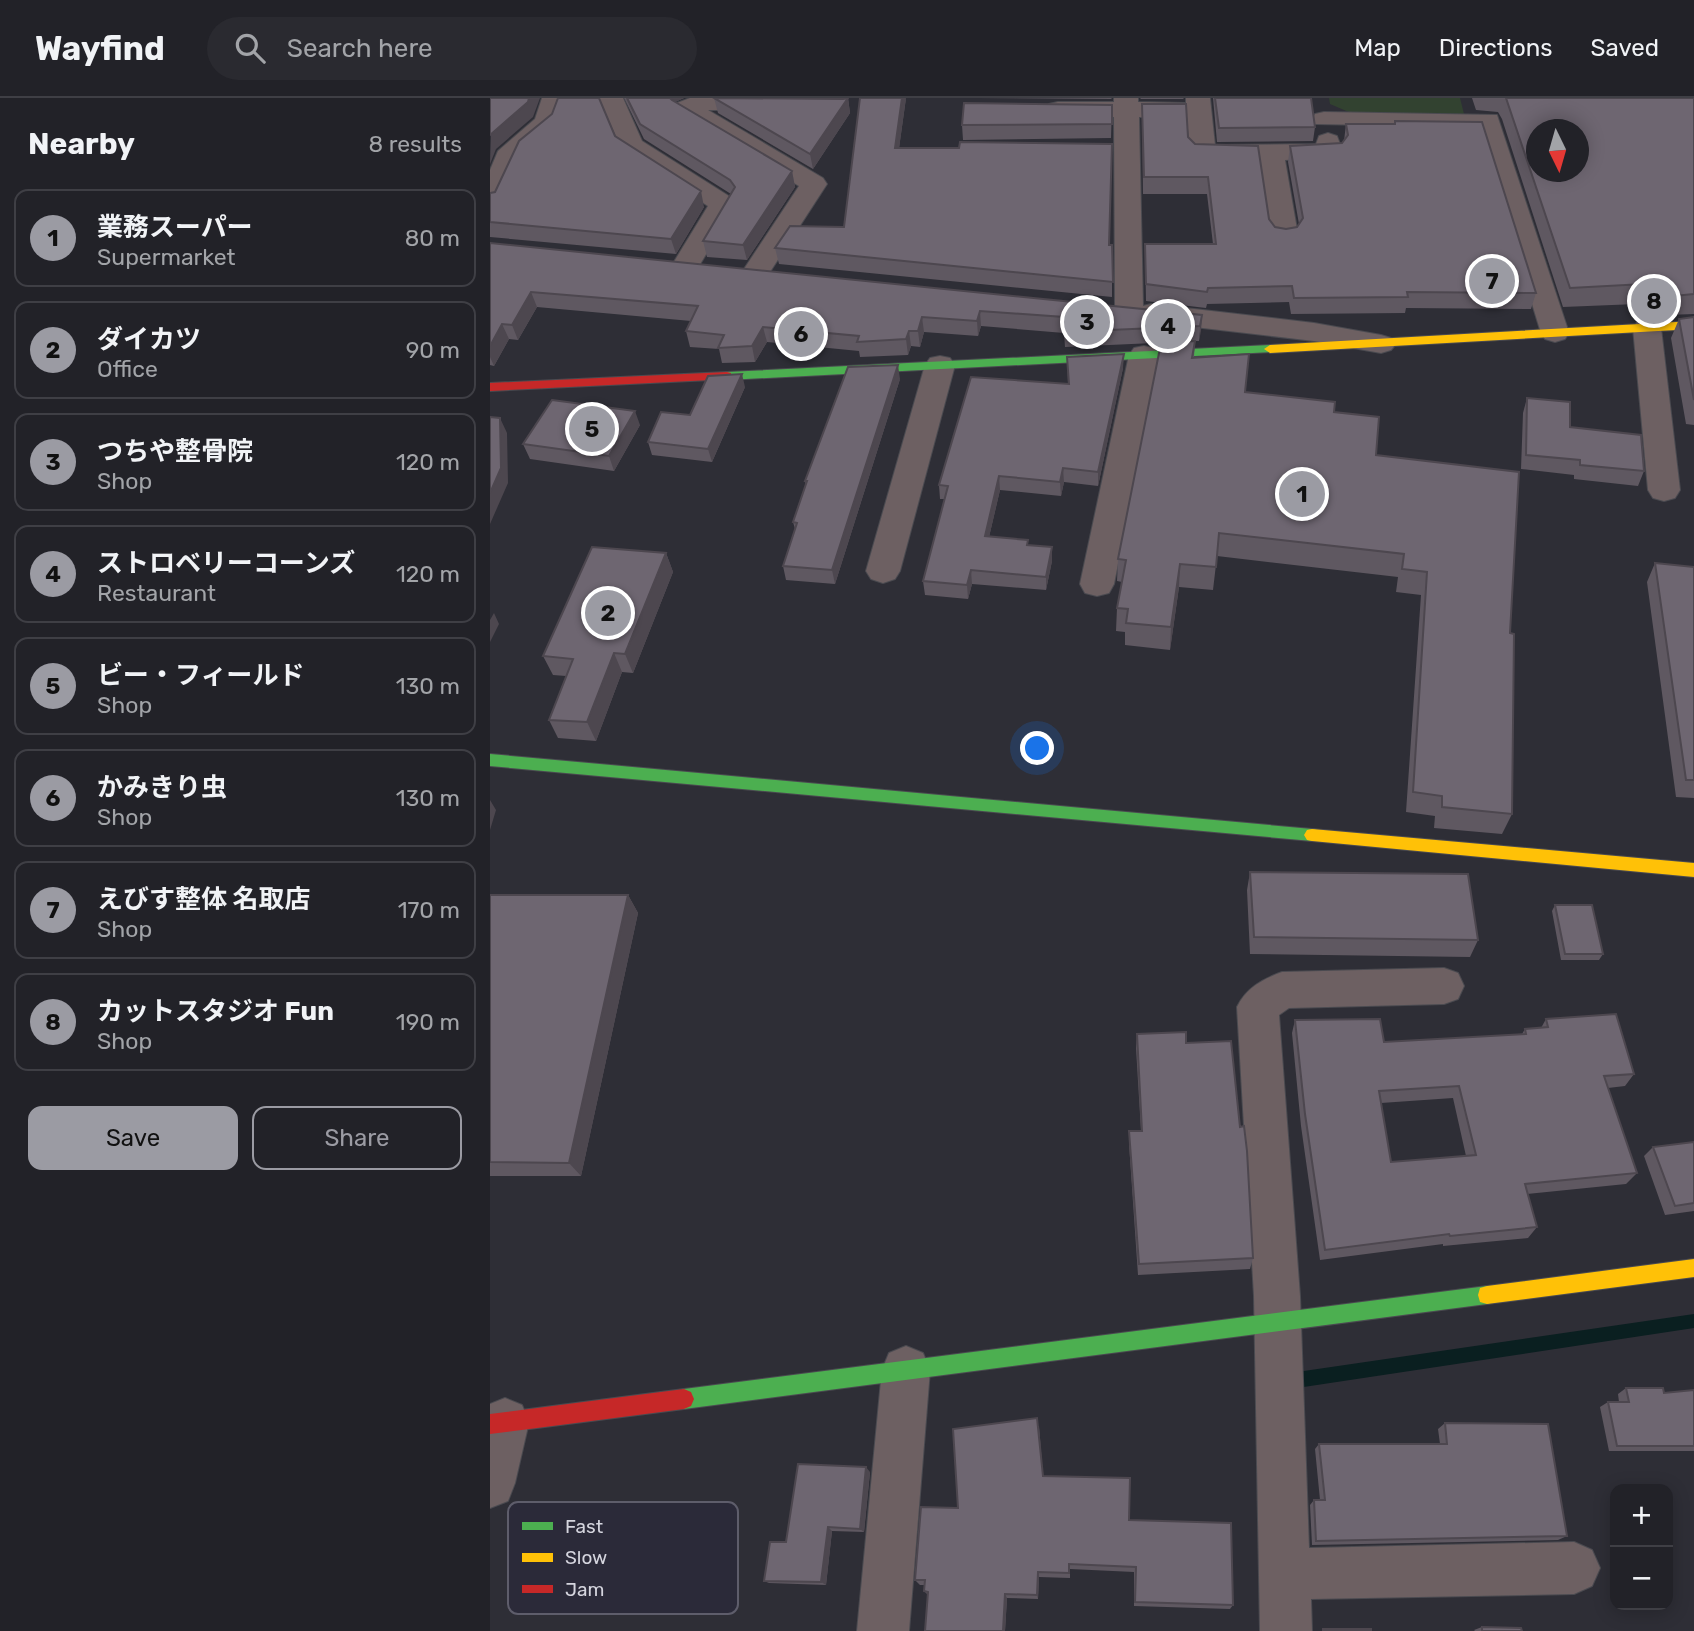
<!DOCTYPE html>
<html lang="en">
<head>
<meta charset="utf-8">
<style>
  body { margin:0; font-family:Rubik,"Noto Sans JP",sans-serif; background:#2a2a30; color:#f1f3f6 }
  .controls { position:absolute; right:21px; bottom:21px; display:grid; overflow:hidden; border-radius:14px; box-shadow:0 4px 18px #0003 }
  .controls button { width:63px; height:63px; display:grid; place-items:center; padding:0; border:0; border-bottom:2px solid #3f3f45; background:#222228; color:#f1f3f6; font:35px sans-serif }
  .compass { position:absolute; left:1036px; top:21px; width:63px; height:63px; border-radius:50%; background:#222228; box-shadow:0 4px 18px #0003; rotate:175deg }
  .you { position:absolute; left:548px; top:651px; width:24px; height:24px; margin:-18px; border:5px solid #fff; border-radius:50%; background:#1a73e8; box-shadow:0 0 0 10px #1a73e833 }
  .badge { display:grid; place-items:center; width:46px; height:46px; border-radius:50%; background:#9b9ba3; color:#111; font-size:23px; font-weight:700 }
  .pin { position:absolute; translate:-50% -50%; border:4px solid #fff; box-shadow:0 2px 7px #0006 }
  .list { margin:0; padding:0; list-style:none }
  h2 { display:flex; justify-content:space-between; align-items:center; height:91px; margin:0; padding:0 28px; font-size:30px }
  h2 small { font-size:23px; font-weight:400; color:#a2a4a8 }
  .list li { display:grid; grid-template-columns:46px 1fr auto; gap:21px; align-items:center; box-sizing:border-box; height:98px; margin:0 14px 14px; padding:0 14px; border:2px solid #3f3f45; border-radius:14px }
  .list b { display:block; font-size:26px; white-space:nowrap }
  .list p { margin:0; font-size:23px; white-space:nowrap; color:#a2a4a8 }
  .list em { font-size:23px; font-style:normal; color:#a2a4a8 }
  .actions { display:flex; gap:14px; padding:21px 28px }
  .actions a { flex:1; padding:16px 0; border:2px solid #9b9ba3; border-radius:14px; text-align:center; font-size:24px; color:#9b9ba3 }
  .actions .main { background:#9b9ba3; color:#111 }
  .icon { flex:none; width:38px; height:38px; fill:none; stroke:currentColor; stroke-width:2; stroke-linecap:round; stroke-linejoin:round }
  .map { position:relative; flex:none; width:1204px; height:1533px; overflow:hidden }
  header { display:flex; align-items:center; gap:42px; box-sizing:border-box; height:98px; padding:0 35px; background:#222228; border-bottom:2px solid #3f3f45 }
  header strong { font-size:33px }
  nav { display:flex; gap:38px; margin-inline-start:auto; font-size:24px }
  .search { width:490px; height:63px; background:#2a2a30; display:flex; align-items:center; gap:18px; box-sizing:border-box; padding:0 24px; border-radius:38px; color:#a2a4a8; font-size:26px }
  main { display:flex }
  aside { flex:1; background:#222228 }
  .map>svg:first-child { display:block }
  .green { fill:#324230 }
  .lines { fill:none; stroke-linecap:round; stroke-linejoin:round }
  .stream { fill:#0a1f20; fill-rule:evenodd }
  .street-casing { stroke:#4a4a50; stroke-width:2 }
  .fast-casing { stroke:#4a4a50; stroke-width:2 }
  .slow-casing { stroke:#4a4a50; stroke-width:2 }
  .jam-casing { stroke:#4a4a50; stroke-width:2 }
  .street { fill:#6d6062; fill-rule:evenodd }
  .fast { fill:#4caf50; fill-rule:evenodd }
  .slow { fill:#ffc107; fill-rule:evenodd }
  .jam { fill:#c62828; fill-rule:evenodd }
  .wall { fill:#5f5861; fill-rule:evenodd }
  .shaded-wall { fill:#4d474f }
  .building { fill:#6e6671; stroke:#4d474f; stroke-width:2; fill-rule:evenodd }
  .key { fill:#2b2a39; stroke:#5e5d6b; stroke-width:2 }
  .key-label { font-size:19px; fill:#d5d5de }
</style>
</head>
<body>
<header>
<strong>Wayfind</strong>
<div class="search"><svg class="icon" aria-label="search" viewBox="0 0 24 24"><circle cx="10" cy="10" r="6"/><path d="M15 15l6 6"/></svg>Search here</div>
<nav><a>Map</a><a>Directions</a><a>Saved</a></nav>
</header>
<main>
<aside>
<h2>Nearby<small>8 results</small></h2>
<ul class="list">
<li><span class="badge">1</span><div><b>業務スーパー</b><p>Supermarket</p></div><em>80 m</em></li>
<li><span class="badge">2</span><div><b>ダイカツ</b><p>Office</p></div><em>90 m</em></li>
<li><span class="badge">3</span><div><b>つちや整骨院</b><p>Shop</p></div><em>120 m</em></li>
<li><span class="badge">4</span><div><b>ストロベリーコーンズ</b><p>Restaurant</p></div><em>120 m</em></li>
<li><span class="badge">5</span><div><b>ビー・フィールド</b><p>Shop</p></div><em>130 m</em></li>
<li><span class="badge">6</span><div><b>かみきり虫</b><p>Shop</p></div><em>130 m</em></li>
<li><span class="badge">7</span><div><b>えびす整体 名取店</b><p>Shop</p></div><em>170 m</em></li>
<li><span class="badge">8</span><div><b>カットスタジオ Fun</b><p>Shop</p></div><em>190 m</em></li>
</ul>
<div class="actions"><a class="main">Save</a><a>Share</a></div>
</aside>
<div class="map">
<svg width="1204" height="1533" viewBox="0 0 1204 1533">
  <rect width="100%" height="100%" fill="#2e2e36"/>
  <path class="green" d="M839 0H970L974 16 861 15 840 6Z"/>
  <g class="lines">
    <path class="stream" d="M1204 1216V1230L807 1290 802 1287 799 1282 802 1277 807 1274Z"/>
    <defs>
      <path id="street" d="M52 0H86L83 5 74 7 65 29 32 57 13 102 9 108 0 110V72L8 53 45 21Z
        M109 0H133L152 43 242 100 246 106 206 173 196 175 186 173 182 167 218 108 132 52Z
        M200 0H287L290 5 287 10 278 12H218L333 80 337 86 276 180 266 182 256 180 252 174 309 88 187 15 184 10 187 5Z
        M624 0H648V4L696 5V0H720L725 47 826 46 829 38 838 35 847 38 853 54 849 59 795 62 808 137 804 143 794 145 784 143 780 137 769 62 704 60 700 55 697 19H649L653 208 661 206 824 225 891 237 901 240 906 246 901 252 891 255 824 243 661 224 649 218 639 221 629 218 625 212 624 19 568 18 559 16 556 11 559 6 568 4H624Z
        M834 14 1007 17 1079 235 1075 241 1065 244 1055 241 1051 235 988 29 825 26 822 21 825 16Z
        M1157 221 1167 224 1171 230 1190 392 1185 400 1174 403 1163 400 1158 392 1143 230 1147 224Z
        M654 248 664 250 669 257 624 486 619 495 607 498 595 495 590 486 639 257 644 250Z
        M450 258 460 260 465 267 410 473 405 481 393 485 381 481 376 473 435 267 440 260Z
        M954 870 968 875 974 888 968 901 954 906 799 910 789 917 810 1198 819 1450 1084 1444 1102 1452 1110 1470 1102 1488 1084 1496 821 1501 822 1533H770L764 1198 747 909C756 890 773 881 792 874Z
        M416 1248 433 1255 440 1272 419 1533H367L392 1272 399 1255Z
        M15 1300 32 1307 39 1324 25 1385 18 1403 0 1410V1306Z"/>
      <path id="fast" d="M780 247 784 248V254L237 282 231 278 237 274Z
        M0 656 822 731 827 732 830 737 827 742 822 743 0 668Z
        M997 1188 1004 1190 1006 1197 1004 1204 997 1206 194 1311 187 1308 184 1301 187 1294 194 1291Z"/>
      <path id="slow" d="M1204 223V231L780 255 774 251 780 247Z
        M822 731 1204 765V779L822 743 817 742 814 737 817 732Z
        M1204 1161V1179L997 1206 990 1204 988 1197 990 1190 997 1188Z"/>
      <path id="jam" d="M237 274 241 275V281L0 293V285Z
        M194 1291 201 1294 204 1301 201 1308 194 1311 0 1336V1316Z"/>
    </defs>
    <use href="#street" class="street-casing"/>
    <use href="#fast" class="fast-casing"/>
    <use href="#slow" class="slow-casing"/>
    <use href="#jam" class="jam-casing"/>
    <use href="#street" class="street"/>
    <use href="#fast" class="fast"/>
    <use href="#slow" class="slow"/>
    <use href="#jam" class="jam"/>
  </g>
  <path class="wall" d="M134 0H194L185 4 302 73 305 89 257 162 217 159 213 143 241 96 154 41Z
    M224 0 353 1 358 0 360 15 323 71 228 15Z
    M416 0 409 50 619 147H622V199L289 166 285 150 354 129Z
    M488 0H622L621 1Z
    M650 0H694L693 1H651Z
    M723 0H821L825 29 823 43 727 44Z
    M982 0H1204V216L1177 217 1175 210 1150 212 1147 206 1073 209 1012 21 1008 14 986 12Z
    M652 6 698 39 779 121 785 129 796 131 807 129 809 126 798 64 800 48 852 45 854 43 856 26H904L905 23 1046 195 1041 211 916 210 915 215 801 216 799 204 717 206 716 210 656 203 655 146H723L717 96H653Z
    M622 7 621 40 473 42 472 27Z
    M125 38 214 109 186 156 0 139V95L5 94Z
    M0 145 712 217 709 243H705L704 259 755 294 844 314 886 357 1020 535 1022 716 1012 736 944 730 945 718 916 714 931 497 906 494 908 479 727 458 723 492 689 489 680 552 635 547V534L626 533 627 510 632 484 627 483 628 461 686 244 575 249 574 235 491 228 488 238 434 234 430 249 421 248 418 257 370 259 369 253 277 244 265 264 232 265 229 251 200 249 196 233 201 223 47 209 28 242 19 241 4 268 0 267Z
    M1204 219V327L1196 326 1181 240 1189 221Z
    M577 259 633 270 608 388 574 384 571 398 510 392 499 439 538 447 562 449V463L556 492 482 486 478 501 435 497 433 483 455 401H450L449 387 578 286Z
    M410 281 345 486 296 482 293 468 305 431 303 424 316 388 315 383Z
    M255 289 222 364 162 357 158 344 200 317Z
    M1037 300 1080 329 1154 373 1148 388 1084 381V377L1031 371 1033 315Z
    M150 327 124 373 40 361 33 346Z
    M176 455 183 474 143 575 132 574 106 643 68 640 59 622 76 578 63 577 53 558Z
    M1165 465 1204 469V700L1186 699 1157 484Z
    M760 774 988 842 980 859 760 856 757 792Z
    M0 797H138L148 815 91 1078H0Z
    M1065 807 1113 856 1109 862H1071L1062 813Z
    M1056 921 1144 976 1135 988 1118 990 1147 1075 1136 1086 1037 1096 1047 1129 1038 1140 953 1148V1146L830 1162 811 1028 802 935 805 922 894 944 1032 936 1035 931 1051 930ZM963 1000 976 1058 901 1064 891 1005Z
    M647 936 696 945 763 1160 760 1171 648 1177 639 1046V1033H651L646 950Z
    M1204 1044V1113L1175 1117 1154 1058 1163 1049Z
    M1136 1290 1174 1295 1204 1292V1353H1119L1110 1309 1118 1304H1129L1128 1296Z
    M955 1325 1077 1438 1068 1442 822 1447 820 1407 824 1402H830L825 1351 829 1346H950L948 1331Z
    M549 1328 553 1378 639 1422 743 1507 740 1511 644 1508V1474L580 1471V1480L549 1479 548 1501 517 1500 515 1533H435L438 1497 434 1493 435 1487H430L425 1482 468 1410Z
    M380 1374 374 1434 342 1433 336 1487 279 1485 274 1483 296 1444Z
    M992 1529 1032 1533H985L984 1532Z"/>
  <path class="shaded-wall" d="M39 0H50L43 19 6 51 0 66 1 36Z
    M179 0H194L185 4Z
    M358 0 360 15 323 71 320 56Z
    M412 0H416L407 65 405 50Z
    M302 73 305 89 257 162 253 147Z
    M211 93 214 109 186 156 181 141Z
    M41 194 47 209 28 242 22 227Z
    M490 213 491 228 488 238 487 223Z
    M712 217 711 233 709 243 710 228Z
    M432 219 434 234 430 249 428 233Z
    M12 226 19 241 4 268 0 259V248Z
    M273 229 277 244 265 264 262 248Z
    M419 233 421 248 418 257 416 241Z
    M634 256 633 270 608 388V374Z
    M408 267 410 281 345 486 342 472Z
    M252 276 255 289 222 364 218 351Z
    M145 313 150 327 124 373 119 358Z
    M10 320 17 335 18 385 0 426V395Z
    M573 370 574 384 571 398 570 384Z
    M509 378 510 392 496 452 495 438Z
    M562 449V463L556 492V479Z
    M176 455 183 474 143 575 135 556Z
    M690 466 689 489 680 552 681 529Z
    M481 472 482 486 478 501 477 487Z
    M4 515 9 526 0 544V522Z
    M124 555 132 574 106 643 97 624Z
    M0 702 6 712 0 732Z
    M138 797 148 815 91 1078 79 1065Z
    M376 1369 380 1374 374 1434 370 1431Z
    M338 1429 342 1433 336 1487 331 1484Z
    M548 1474 549 1479 548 1501 547 1497Z
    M515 1496 517 1500 515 1533H513Z"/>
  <path class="building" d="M0 0H39L38 4 0 37Z
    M68 0H109L125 38 211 93 181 141 0 124V95L5 94 29 43 62 16Z
    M137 0H180L182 2 302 73 253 147 213 143 245 89 240 82 150 26Z
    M224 0 353 1 358 0 320 56Z
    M370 0H412L405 50H469L470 44 622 46 619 147H622L623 184 285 150 300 128 354 129Z
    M725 0H821L825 29 729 30Z
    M1016 0H1204V196L1184 198 1183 191 1157 192 1154 186 1080 190ZM1046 32H1088V74H1046Z
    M474 5 622 7V26L472 27Z
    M652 6H696L698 39 705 46 768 48 779 121 785 129 796 131 807 129 813 120 800 48 852 45 858 37 856 26H905V23L992 24 1046 195 917 194 918 199 804 200 802 188 718 190 717 194 656 186 655 146H726L718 79H654Z
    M0 145 712 217 710 228 575 234 574 219 490 213 487 223 432 219 428 233H419L416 241 367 244 369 238 273 229 262 248 228 250 234 237 196 233 208 208 41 194 22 227 12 226 0 248Z
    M1204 219V302L1189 221Z
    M705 243 702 260 759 256 755 294 845 304 844 314 889 319 886 357 1029 374 1020 535 1024 536 1022 716 952 709V698L923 694 937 474 912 471 914 456 729 435 726 469 690 466 681 529 636 525 638 511 627 510 636 462 628 461 671 245Z
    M634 256 608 374 573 370 570 384 509 378 495 438 538 442 537 447 562 449 556 479 481 472 477 487 433 483 458 388 449 387 481 279 579 286 577 259Z
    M408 267 342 472 293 468 307 425 303 424 317 383H315L358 269Z
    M252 276 218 351 158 344 171 314 200 317 218 278Z
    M1037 300 1080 304V329L1151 337 1154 373 1090 367V362L1036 357Z
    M62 302 145 313 119 358 33 346Z
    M0 319 10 320 11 370 0 395Z
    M102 449 176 455 135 556 124 555 97 624 59 622 83 561 53 558Z
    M1165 465 1204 469V682H1196Z
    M760 774 978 776 988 842 764 839Z
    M0 797H138L79 1065 0 1064Z
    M1065 807H1102L1113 856H1075Z
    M1126 916 1144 976 1114 978 1147 1075 1035 1086 1047 1129 960 1138 959 1136 835 1152 815 1016 805 922 890 921 894 944 1036 936 1035 931 1058 929 1056 921ZM969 988 986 1057 901 1064 889 993Z
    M696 934V945L741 943 750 1029 754 1028 757 1053 763 1160 649 1166 639 1033H652L647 936Z
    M1204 1044V1105L1185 1108 1163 1049Z
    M1136 1290H1173L1174 1295 1204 1292V1348H1127L1118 1304H1139Z
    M547 1320 553 1378 640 1380 639 1422 741 1425 743 1507 645 1504 646 1469 579 1466V1475L548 1474 547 1497 515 1496 513 1533H435L438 1494 434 1493 435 1482H425L431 1409 468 1410 463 1331Z
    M955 1325 1058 1326 1077 1438 826 1443 824 1402H835L829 1346H957Z
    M308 1366 376 1369 370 1431 338 1429 331 1484 274 1483 280 1444H296Z
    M992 1529 1031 1530 1032 1533H992Z
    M833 1531H881V1533H833Z"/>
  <rect x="18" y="1404" width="230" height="112" rx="10" class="key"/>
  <rect x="32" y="1424" width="31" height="8" fill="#4caf50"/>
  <rect x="32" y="1455" width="31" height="9" fill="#ffc107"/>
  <rect x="32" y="1487" width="31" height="8" fill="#c62828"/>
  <g class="key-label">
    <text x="75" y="1435">Fast</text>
    <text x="75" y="1466">Slow</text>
    <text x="75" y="1498">Jam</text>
  </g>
</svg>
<div class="controls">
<button>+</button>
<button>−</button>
</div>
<svg class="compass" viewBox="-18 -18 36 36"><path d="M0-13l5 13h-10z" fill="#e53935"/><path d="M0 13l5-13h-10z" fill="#a2a4a8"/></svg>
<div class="you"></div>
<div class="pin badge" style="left:812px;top:396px">1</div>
<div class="pin badge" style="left:118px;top:515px">2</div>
<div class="pin badge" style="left:597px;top:224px">3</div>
<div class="pin badge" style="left:678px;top:228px">4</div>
<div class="pin badge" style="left:102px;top:331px">5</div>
<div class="pin badge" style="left:311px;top:236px">6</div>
<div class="pin badge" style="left:1002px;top:183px">7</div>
<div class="pin badge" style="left:1164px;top:203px">8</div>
</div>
</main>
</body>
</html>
